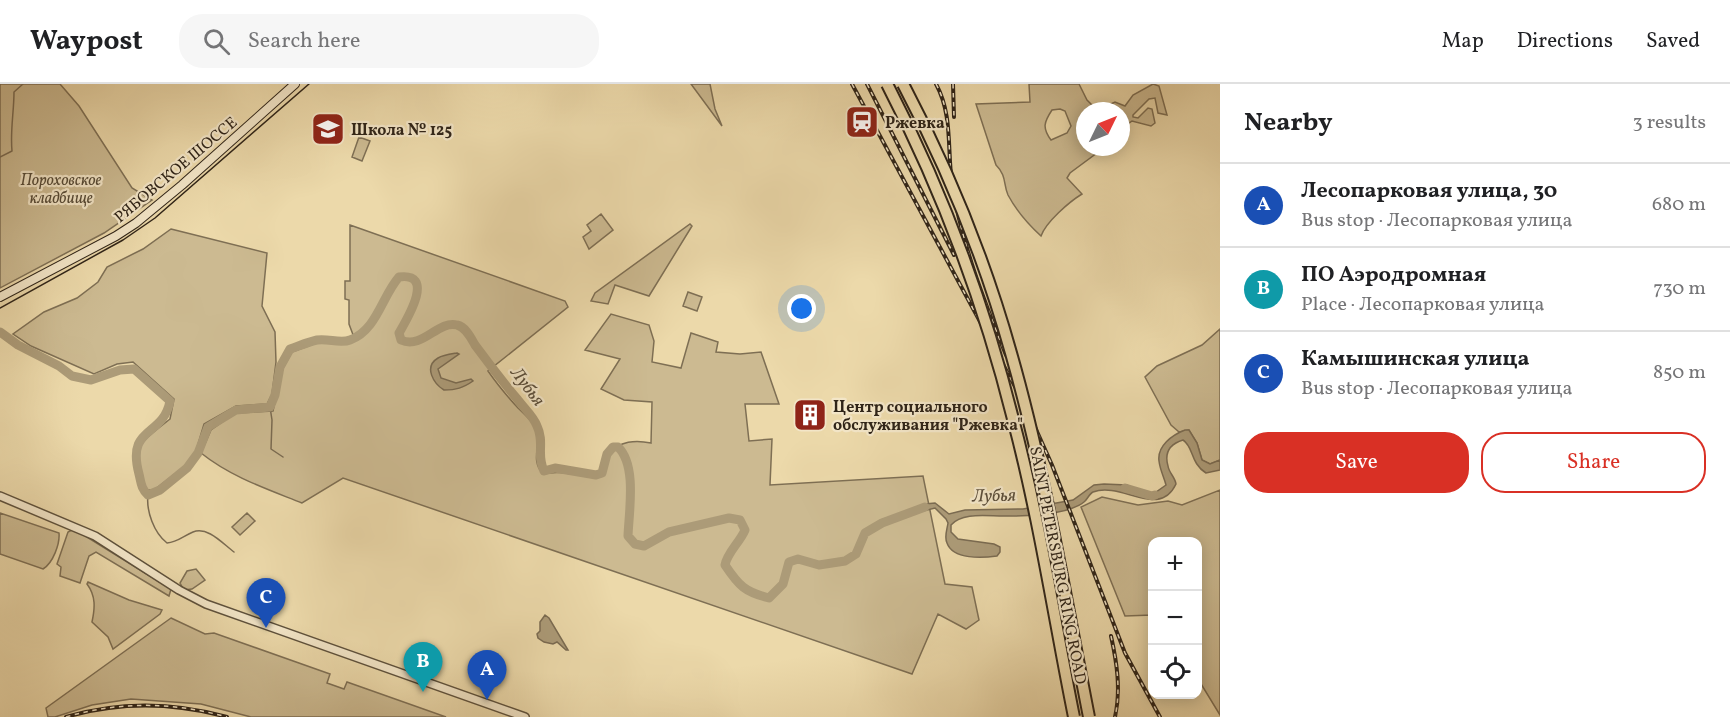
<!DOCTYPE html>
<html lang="en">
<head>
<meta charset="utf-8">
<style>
  body { margin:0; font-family:Vollkorn,serif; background:#f6f6f6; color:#202124 }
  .controls { position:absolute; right:18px; bottom:18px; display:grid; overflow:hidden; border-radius:12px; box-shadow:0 3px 15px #0003 }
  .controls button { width:54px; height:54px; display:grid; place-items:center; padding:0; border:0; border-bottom:2px solid #e0e0e0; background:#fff; color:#202124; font:30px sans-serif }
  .compass { position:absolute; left:1076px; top:18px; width:54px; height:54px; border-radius:50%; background:#fff; box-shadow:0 3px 15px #0003; rotate:47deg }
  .you { position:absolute; left:802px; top:225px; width:21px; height:21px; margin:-15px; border:4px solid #fff; border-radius:50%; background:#1a73e8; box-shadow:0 0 0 9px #1a73e833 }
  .badge { display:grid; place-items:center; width:39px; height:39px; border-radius:50%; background:#d93025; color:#fff; font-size:20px; font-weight:700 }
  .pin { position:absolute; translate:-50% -50px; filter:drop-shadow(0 2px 3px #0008) }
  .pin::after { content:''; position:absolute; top:32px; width:21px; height:18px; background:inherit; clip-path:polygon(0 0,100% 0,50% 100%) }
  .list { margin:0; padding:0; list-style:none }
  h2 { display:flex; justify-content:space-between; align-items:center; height:78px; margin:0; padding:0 24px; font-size:26px }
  h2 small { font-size:20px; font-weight:400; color:#757577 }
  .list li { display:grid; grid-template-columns:39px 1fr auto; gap:18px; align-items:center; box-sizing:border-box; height:84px; padding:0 24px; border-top:2px solid #e0e0e0 }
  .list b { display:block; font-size:22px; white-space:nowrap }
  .list p { margin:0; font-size:20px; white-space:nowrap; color:#757577 }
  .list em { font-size:20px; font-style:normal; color:#757577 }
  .actions { display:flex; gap:12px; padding:18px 24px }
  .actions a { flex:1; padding:14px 0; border:2px solid #d93025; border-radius:24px; text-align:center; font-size:21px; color:#d93025 }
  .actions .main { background:#d93025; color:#fff }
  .icon { flex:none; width:33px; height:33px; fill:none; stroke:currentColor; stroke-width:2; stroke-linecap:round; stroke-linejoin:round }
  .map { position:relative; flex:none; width:1220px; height:633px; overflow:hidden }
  header { display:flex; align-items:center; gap:36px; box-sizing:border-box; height:84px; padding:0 30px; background:#fff; border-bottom:2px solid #e0e0e0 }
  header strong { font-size:28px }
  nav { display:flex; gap:33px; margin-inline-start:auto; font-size:21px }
  .search { width:420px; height:54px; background:#f6f6f6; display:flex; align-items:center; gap:15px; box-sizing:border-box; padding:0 21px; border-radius:24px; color:#757577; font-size:22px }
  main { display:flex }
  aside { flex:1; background:#fff }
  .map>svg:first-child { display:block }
  .green { fill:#ccba91; stroke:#7e6f54; stroke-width:1.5; fill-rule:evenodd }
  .water { fill:#ac9b78; stroke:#7a6b52; stroke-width:1.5 }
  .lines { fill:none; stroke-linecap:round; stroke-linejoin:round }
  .stream { stroke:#7a6b52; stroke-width:1.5 }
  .river { stroke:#ac9b78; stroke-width:9 }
  .tertiary-casing { stroke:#5e513c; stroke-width:10 }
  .secondary-casing { stroke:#2f2418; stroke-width:10 }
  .tertiary { stroke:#f3e6c8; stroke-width:7 }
  .secondary { stroke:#f3e6c8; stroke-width:8 }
  .tram { stroke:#2f2418; stroke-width:1.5 }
  .rail-casing { stroke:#2f2418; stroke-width:4 }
  .rail { stroke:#f3e6c8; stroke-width:1.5; stroke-dasharray:4.5; stroke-linecap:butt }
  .motorway-bridge-casing { stroke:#2f2418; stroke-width:14; stroke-linecap:butt }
  .motorway-bridge { stroke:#ecd9aa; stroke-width:10 }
  .labels { text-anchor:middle; stroke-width:4.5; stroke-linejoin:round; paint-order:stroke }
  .poi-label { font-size:16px; font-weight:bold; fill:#2f2418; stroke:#f3e6c8; text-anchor:start }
  .street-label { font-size:16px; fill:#2f2418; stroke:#f3e6c8 }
  .park-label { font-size:16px; font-style:italic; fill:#564a36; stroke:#f3e6c8 }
  .water-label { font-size:18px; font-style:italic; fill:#5b4e3a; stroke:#f3e6c8 }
</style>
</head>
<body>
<header>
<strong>Waypost</strong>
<div class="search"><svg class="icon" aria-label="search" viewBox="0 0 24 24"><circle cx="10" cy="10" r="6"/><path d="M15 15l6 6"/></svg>Search here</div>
<nav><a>Map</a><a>Directions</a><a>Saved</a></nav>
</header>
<main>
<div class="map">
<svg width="1220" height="633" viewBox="0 0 1220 633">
  <rect width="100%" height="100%" fill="#ecd9aa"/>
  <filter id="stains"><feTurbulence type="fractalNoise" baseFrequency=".00333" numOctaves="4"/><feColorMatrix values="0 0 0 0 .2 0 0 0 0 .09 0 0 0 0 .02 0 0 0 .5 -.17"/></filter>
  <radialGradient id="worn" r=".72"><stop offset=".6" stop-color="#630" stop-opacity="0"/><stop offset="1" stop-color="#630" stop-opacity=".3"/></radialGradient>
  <path class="green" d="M0 0H60L79 22 132 104 152 116 104 149 0 204Z
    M691 0H710L715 25 722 42Z
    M1029 0H1079L1087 16 1095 24 1093 27H1085V63H1105L1070 89 1067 94 1082 110C1069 118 1046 138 1041 152 1029 141 1016 126 1008 111 1003 100 1007 92 996 81L976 20 1030 18ZM1060 25 1065 27 1071 42 1067 49 1051 56C1042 44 1044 38 1052 26Z
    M1153 0 1159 2 1167 31 1158 29 1155 14 1149 15 1133 31V33L1138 34 1148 24 1152 25 1155 39 1151 42 1132 37 1121 45V27H1103L1104 23 1115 18 1125 22 1133 11Z
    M359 53 370 57 362 77 352 73Z
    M601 130 613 146 589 165 583 153 591 147 587 141Z
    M690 140 692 142 649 212 615 201 608 220 591 217 595 209Z
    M350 141 565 217 568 223 488 287C497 300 507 312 518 324 523 329 530 335 534 341 545 359 528 373 543 390 566 384 585 397 604 391 606 385 607 377 610 371 618 356 637 356 651 359L652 318 624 316 601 305 620 275 585 266 611 230 649 241 654 257 652 278 681 284 691 249 718 258 716 268 740 270 761 268 779 320H745L749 357 772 355 770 401 923 392 945 500 972 503 979 536 966 545 938 530 912 590 343 394 302 419C267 405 231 393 201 369L211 346 235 329 273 327 282 286 292 268 319 258 348 260 355 256 349 240V216L345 215V197H350Z
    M171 145 267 169 262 222 275 248 276 278 272 310 267 320 236 322 204 340 196 367 185 382 154 406H145C131 362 137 361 170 335L174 315 133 278 117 280 94 290 31 262 13 250 44 228 77 214 98 198 107 183 143 165Z
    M688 208 702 213 697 227 683 222Z
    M1220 245V376L1210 380 1202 376 1197 359 1189 346 1179 348 1171 341 1145 293 1157 282 1202 261Z
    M1220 406V631L1198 595V458H1152V531L1125 532 1081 423 1102 413 1138 421 1168 417 1182 421Z
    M0 429 59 449C60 460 53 479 43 485L0 470Z
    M247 429 255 437 240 451 232 443Z
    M74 445 171 505 169 512 96 468 89 472 80 499 60 492 61 483 57 480 68 448Z
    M196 485 205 496 192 505 184 506 180 499 187 487Z
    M88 498 129 516 162 526 160 530 113 565 108 553 92 538C95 524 96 512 87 500Z
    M171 534 205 550 214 549 330 590 327 599 344 605 347 598 446 633H251L201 620 131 615 92 621 55 633H48L46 624Z"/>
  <path class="water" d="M457 269 459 270 438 285 441 294 456 299 471 295 473 297C463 304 456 306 444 306 434 300 423 283 438 274 443 271 451 270 457 269Z
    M1185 346H1189L1197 359 1202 376 1210 380 1220 376V386L1206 389C1190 379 1194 363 1183 356 1170 360 1164 368 1168 382 1169 389 1175 393 1176 400 1159 436 1122 397 1093 408 1089 410 1087 416 1084 418 1078 423 1065 427 1058 428 1044 431 1022 432 1008 432 991 433 963 427 951 441V448L958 455 994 460 1000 463V468L997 472C983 474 953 476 947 459 944 453 947 446 948 439L946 435 935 424 915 429 913 425 925 420 935 419 949 430 965 426 1023 425 1073 416 1094 401 1104 400 1127 401 1143 410 1156 408 1166 401C1164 393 1160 386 1159 377 1157 362 1172 351 1185 346Z
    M545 531 549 534 568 566H566L557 558 553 560 544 558 538 554 537 550 540 547V538Z"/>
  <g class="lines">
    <path class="stream" d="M0 73 12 67C10 47 14 28 14 8L23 0
      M270 323 272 336 271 365 283 373
      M148 411C146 427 154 449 167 459 178 458 183 452 193 448 208 442 223 460 234 468"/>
    <path class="river" d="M0 248 18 261 59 282 72 292 91 296 120 286 134 285 170 317C163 354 126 341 139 390 141 398 141 405 148 411L160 406 187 384 198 369 208 343 236 326 270 323 275 311 280 283 290 265C299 262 308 258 317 256 328 254 340 260 350 256 377 246 382 212 399 193 436 188 407 235 399 249L401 256C422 266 438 236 457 241 466 243 471 254 475 261 489 280 503 298 518 316 524 324 534 333 537 342 545 359 536 370 544 387L555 384 596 391 602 389 607 370 613 363H618C637 381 629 427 628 452L635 460 644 462 669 448 729 434 740 436 745 446C740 458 727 469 725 481 739 502 745 508 769 514L783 500 789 478 798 475 819 481 845 477 856 470 865 449 882 439 925 423
      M1125 404 1152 412 1155 411"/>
    <defs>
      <path id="tertiary" d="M0 412 95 452 179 506 206 520 525 633"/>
      <path id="secondary" d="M0 213 116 152 136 139 182 101 295 0"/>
    </defs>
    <use href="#tertiary" class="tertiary-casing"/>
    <use href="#secondary" class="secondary-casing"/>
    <use href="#tertiary" class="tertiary"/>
    <use href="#secondary" class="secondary"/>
    <path class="tram" d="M0 224 123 156 155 134 309 0"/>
    <defs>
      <path id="rail" d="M852 0 1026 323 1052 381 1125 569 1160 633
        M867 0 954 171
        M936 0C953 31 947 66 952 99 961 158 984 217 1006 271
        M953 0 954 33
        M1111 552C1117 579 1121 606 1115 633
        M66 633C120 617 173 618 227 633"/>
    </defs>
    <use href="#rail" class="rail-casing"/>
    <use href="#rail" class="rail"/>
    <defs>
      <path id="motorway-bridge" d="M887 0C942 106 984 219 1013 335 1039 433 1054 534 1074 633
        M903 0C948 85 985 176 1011 269 1045 388 1065 511 1089 633"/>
    </defs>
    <use href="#motorway-bridge" class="motorway-bridge-casing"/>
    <use href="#motorway-bridge" class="motorway-bridge"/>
  </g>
  <defs>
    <symbol id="station-square" viewBox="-11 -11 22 22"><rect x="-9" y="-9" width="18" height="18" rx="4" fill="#8f2418" stroke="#f3e6c8"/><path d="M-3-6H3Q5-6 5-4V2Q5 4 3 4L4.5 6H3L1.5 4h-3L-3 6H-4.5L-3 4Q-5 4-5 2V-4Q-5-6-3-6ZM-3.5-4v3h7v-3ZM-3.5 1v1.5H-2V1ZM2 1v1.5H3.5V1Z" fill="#fff"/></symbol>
    <symbol id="school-square" viewBox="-11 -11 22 22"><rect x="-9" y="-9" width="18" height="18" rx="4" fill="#8f2418" stroke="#f3e6c8"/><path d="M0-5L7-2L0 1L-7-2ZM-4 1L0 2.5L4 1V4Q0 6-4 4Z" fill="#fff"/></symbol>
    <symbol id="building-square" viewBox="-11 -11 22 22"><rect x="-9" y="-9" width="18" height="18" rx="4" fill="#8f2418" stroke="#f3e6c8"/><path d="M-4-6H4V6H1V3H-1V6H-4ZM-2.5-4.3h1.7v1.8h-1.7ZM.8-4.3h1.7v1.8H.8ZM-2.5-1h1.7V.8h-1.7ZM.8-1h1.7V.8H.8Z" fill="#fff"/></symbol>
  </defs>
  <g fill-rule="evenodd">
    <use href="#station-square" x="843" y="19" width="38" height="38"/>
    <use href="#school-square" x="309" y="26" width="38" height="38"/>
    <use href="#building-square" x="791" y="312" width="38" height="38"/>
  </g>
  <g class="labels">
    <g class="poi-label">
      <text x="885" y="44">Ржевка</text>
      <text x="351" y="51">Школа № 125</text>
      <text x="833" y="328">Центр социального<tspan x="833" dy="18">обслуживания "Ржевка"</tspan></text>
    </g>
    <g class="street-label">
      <text transform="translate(175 85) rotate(-40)" y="6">РЯБОВСКОЕ ШОССЕ</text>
      <text transform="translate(1059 481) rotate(79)" y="6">SAINT PETERSBURG RING ROAD</text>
    </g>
    <g class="park-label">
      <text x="61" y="101">Пороховское<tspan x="61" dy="18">кладбище</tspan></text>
    </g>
    <g class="water-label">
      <text transform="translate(528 302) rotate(53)" y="6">Лубья</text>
      <text transform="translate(994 411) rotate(-1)" y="6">Лубья</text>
    </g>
  </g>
  <rect width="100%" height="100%" filter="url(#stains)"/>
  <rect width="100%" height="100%" fill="url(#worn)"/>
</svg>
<div class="controls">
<button>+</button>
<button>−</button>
<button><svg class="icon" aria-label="locate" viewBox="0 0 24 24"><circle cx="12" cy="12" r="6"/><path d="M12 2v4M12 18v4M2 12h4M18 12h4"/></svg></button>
</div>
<svg class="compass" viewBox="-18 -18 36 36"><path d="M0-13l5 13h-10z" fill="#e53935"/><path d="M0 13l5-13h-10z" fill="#757577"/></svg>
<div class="you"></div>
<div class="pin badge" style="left:487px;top:616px;background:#1a4fb4">A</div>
<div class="pin badge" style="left:423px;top:608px;background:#0f9aa8">B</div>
<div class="pin badge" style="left:266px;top:544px;background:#1a4fb4">C</div>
</div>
<aside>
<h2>Nearby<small>3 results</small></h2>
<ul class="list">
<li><span class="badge" style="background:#1a4fb4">A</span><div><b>Лесопарковая улица, 30</b><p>Bus stop · Лесопарковая улица</p></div><em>680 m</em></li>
<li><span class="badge" style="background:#0f9aa8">B</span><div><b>ПО Аэродромная</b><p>Place · Лесопарковая улица</p></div><em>730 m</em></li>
<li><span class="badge" style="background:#1a4fb4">C</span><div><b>Камышинская улица</b><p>Bus stop · Лесопарковая улица</p></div><em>850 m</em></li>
</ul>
<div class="actions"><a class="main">Save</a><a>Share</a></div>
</aside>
</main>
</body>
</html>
